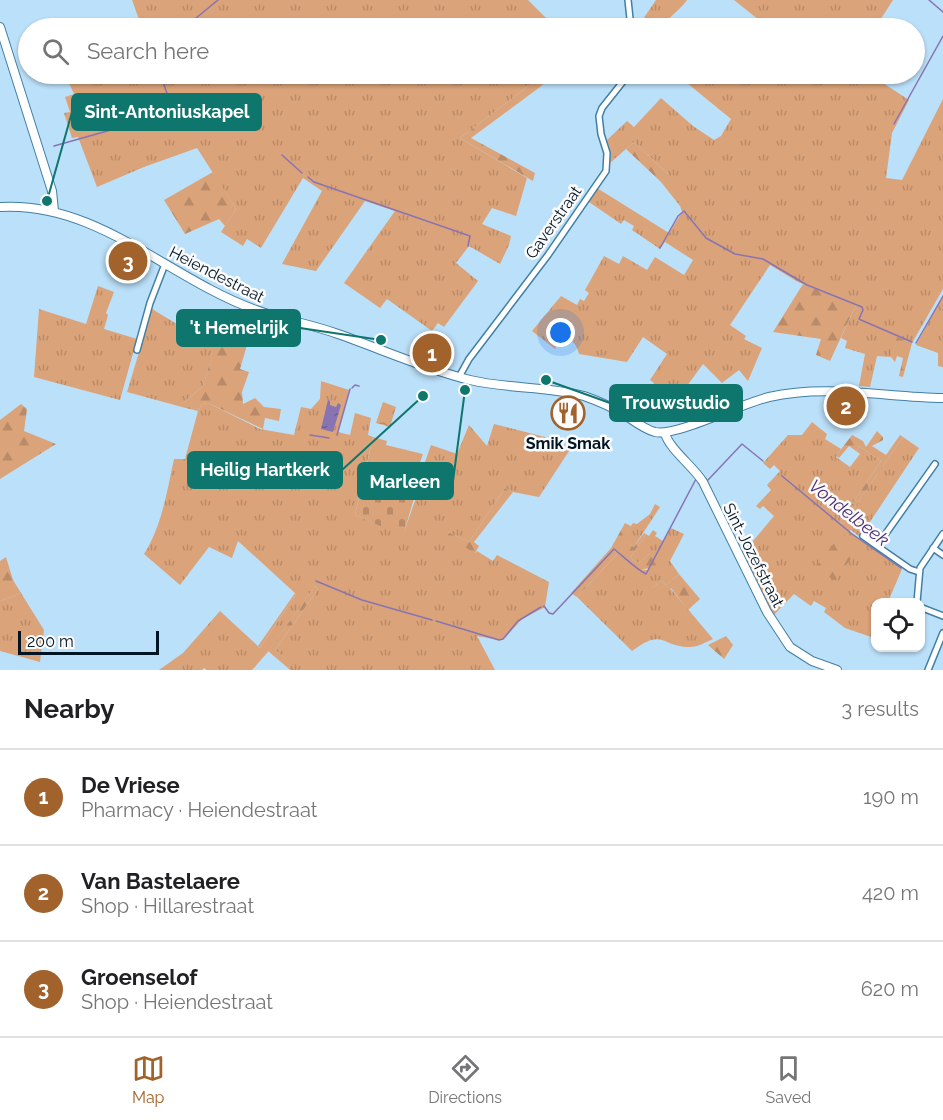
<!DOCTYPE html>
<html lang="en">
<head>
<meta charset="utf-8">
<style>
  body { margin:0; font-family:Raleway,sans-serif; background:#f6f6f6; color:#202124 }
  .controls { position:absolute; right:18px; bottom:18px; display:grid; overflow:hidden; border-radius:12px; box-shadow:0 2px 4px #0004 }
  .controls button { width:54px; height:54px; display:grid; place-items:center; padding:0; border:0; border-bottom:2px solid #e0e0e0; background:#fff; color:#202124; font:30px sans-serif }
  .scale { position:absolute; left:18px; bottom:15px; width:141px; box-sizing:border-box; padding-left:6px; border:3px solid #001524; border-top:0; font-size:16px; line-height:21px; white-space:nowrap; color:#001524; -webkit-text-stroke:4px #fbfbfb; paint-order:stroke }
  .you { position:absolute; left:561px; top:333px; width:21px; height:21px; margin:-15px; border:4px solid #fff; border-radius:50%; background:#1a73e8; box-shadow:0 0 0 9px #1a73e833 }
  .badge { display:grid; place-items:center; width:39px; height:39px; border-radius:50%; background:#a2622b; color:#fff; font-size:20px; font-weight:700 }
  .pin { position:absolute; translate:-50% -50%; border:3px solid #fff; box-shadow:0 2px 6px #0006 }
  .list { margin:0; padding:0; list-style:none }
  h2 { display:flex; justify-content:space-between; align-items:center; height:78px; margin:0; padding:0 24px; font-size:26px }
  h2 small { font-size:20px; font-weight:400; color:#757577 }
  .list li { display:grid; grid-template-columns:39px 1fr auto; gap:18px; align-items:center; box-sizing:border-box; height:96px; padding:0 24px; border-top:2px solid #e0e0e0 }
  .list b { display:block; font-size:22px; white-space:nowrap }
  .list p { margin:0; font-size:20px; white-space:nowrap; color:#757577 }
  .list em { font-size:20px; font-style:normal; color:#757577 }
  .icon { flex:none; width:33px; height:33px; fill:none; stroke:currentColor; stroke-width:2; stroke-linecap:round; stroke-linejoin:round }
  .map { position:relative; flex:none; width:943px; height:670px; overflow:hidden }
  .search { position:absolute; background:#fff; box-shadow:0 2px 4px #0004; left:18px; right:18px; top:18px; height:66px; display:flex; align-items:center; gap:15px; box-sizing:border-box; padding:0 21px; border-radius:33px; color:#757577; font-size:22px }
  .sheet { height:366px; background:#fff }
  nav { display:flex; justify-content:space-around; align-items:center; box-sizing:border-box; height:84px; border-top:2px solid #e0e0e0; background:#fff; font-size:16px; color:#757577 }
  nav a { display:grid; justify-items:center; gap:3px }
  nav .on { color:#a2622b }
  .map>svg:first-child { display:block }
  .grass { fill:url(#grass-tufts) }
  .forest { fill:url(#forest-firs) }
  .cemetery { fill:url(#cemetery-stones) }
  .park { fill:url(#park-crowns) }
  .pitch { fill:#dba379 }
  .water { fill:url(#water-ripples) }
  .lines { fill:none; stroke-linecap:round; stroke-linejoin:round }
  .stream { stroke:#8874b3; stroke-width:1.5 }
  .street-casing { stroke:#417fa6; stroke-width:8 }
  .secondary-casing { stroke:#417fa6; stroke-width:10 }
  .street { stroke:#fff; stroke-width:5 }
  .secondary { stroke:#fff; stroke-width:8 }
  .labels { text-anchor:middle; stroke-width:5; stroke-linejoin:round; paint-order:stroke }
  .street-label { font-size:16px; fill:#001524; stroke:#fbfbfb }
  .poi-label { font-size:16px; font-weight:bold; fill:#001524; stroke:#fbfbfb }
  .water-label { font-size:18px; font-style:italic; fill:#4b2d7a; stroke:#fbfbfb }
  .leader { fill:none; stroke:#0f766e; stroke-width:2 }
  .callout-dot { fill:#0f766e; stroke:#fbfbfb; stroke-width:2 }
  .callout { fill:#0f766e; stroke:#0f766e; stroke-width:2 }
  .callout-label { font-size:18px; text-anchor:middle; font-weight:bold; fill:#fff }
</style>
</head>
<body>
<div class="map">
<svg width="943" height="670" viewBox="0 0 943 670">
  <defs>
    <pattern id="grass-tufts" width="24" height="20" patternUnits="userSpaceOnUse" patternTransform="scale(1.5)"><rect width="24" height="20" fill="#dba379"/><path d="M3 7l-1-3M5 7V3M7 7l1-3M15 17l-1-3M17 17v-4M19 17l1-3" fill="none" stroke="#ba8b68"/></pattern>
    <pattern id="forest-firs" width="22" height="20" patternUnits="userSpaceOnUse" patternTransform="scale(1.5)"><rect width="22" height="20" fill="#dba379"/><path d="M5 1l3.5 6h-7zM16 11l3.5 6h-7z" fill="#ba8b68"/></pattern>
    <pattern id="cemetery-stones" width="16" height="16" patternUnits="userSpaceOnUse" patternTransform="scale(1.5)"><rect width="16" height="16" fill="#dba379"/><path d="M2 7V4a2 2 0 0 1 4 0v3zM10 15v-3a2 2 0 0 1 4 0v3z" fill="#ba8b68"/></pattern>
    <pattern id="park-crowns" width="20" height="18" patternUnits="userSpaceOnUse" patternTransform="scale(1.5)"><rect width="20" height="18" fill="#dba379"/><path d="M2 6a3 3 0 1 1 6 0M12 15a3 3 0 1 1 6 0" fill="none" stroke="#ba8b68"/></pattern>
    <pattern id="water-ripples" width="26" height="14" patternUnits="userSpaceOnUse" patternTransform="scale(1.5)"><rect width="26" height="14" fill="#8874b3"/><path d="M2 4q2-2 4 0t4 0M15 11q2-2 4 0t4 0" fill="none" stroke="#6d5e91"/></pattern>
  </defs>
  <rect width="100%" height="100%" fill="#bbe0f9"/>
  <path class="grass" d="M132 0H528L556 28H142Z
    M656 0H687C679 11 669 17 660 28H637Z
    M734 0H893L875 28H753L759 20Z
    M65 74H553L540 87 535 81 460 138 527 178 516 216 492 208 482 224 511 236 509 245 500 264 469 246 456 263 478 281 444 327 438 323 432 331 387 299 380 308 344 283 395 211 365 201 316 271 282 264 322 191 303 178 261 248 247 239 243 246 221 232 236 209 197 148 144 167 97 187 78 137 72 138 64 113 70 112 65 97 74 94Z
    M676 74H869L909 100 892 133 886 178 902 180 943 99V289L912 343 898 338 891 357 877 356 870 387 859 386 865 354 845 348 847 341 841 338 856 305 798 282 770 265 730 325 746 336 744 339 762 348 748 381 739 370 722 383 703 364 681 394 666 404 659 402 652 395 655 391 650 388 654 383 650 380 667 354 643 337 627 362 579 354C576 342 572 340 561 337L555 349 532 331 561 296 577 305 580 299 584 301 589 293 585 290 604 256 619 264 623 256 647 270 655 257 684 275 693 260 665 242 660 249 632 230 634 226 624 220 621 224 589 202 597 188 669 233 682 212 680 206 661 182 668 174 634 142 610 163 611 153 607 140 627 121 634 127 661 98 693 126 714 140 721 136 731 119Z
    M98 286 114 292 106 313 108 315 104 329 137 339 120 400 34 377 39 309 86 324Z
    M943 296V367L938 366V353L916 345Z
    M152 309 215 347 203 386 182 404V407L127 392Z
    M321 381 349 390 338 432 350 435 355 413 371 418 368 435 373 437 355 515 403 535 417 495 414 493 431 445 457 454 469 425 487 446 494 424 545 437 571 448 539 497 513 492 505 488 469 542 448 532 475 553 477 551 493 561 497 555 549 582 545 607 522 619 504 639 499 640 477 636 495 670H290L288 668 291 664 275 650 318 589 315 586 267 653 252 670H207L204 668 202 670H159L183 653 220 611 260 648 296 594 238 541 232 558 209 547 180 585 144 554C162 526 167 491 174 459H185L198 411 202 404 208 403 260 429 294 435 301 407 311 409 320 399Z
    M812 422 827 434 825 439 841 449 836 457 850 467 860 454 856 451 859 446 881 461 840 522 843 524 903 437 919 448 860 537 851 530 849 531 902 569 888 602H876L875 633 874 638 845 628 824 612 826 608 814 601 811 606 794 594 773 616 741 551 753 541 774 516 763 506 760 509 756 506 771 490 767 485 780 471 774 465 770 469 763 463 788 435H802Z
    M655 504 660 507 634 547 621 541 633 523 637 524 650 514Z
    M671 528 684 534 670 561 679 574 666 585 662 580 652 588H670L713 639C706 642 698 647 690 647 661 647 664 627 632 651L577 597 618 553 641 570H648L650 553 639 563 630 558 646 534 649 536 653 530 657 533 655 536 663 541Z
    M21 593 44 630 40 662 0 651V601Z"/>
  <path class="forest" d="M535 81 540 87 471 138 535 173 533 181 460 138Z
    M634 142 669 175 661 182 626 149Z
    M213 172 236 209 225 226 219 219 185 234 164 200Z
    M803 284 856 305 830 361 816 355 821 339 773 332Z
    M218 335 247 345 240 369 249 372 242 392 243 404 255 398 264 407 281 409 279 421 265 418 263 429 208 403 202 404 198 411 182 407V404L203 386Z
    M897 337 912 343 903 377 899 376 903 358 897 356 895 362 891 357Z
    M21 404 27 409 24 431 56 444 0 479V420Z
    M877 431 883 437V440L872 446 886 455 900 435 903 437 843 524 840 522 881 461 859 446 856 451 849 446 839 458 836 456 852 435 863 441 866 447Z
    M505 488 513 492 474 542 479 546 475 553 446 536 448 532 469 542Z
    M625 523 631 526 622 541 634 547 644 533 646 534 630 558 639 563 650 553H657L660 559C655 571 647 566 638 572L617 554 577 597 571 593 611 548Z
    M842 533 860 548 834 580 815 568Z
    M6 557 13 580 21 593 0 601V561Z
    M679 574 700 599 688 610 671 588 659 598 652 588 662 580 666 585Z
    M315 586 318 589 275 650 292 664 288 668 268 651Z
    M295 593 296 594 260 648 258 646Z
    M726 636 733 645 724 659 708 645Z"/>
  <path class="cemetery" d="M365 473 415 495 403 536 355 515Z"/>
  <path class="park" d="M383 402 396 407 390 427 376 423Z"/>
  <path class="pitch" d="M373 437 387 441 386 445 423 454 412 484 405 482 402 489 365 473Z"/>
  <path class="water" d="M328 400 330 401V405L336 407 338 403 341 405 333 432 321 429Z"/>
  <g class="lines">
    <path class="stream" d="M929 0 943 12
      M184 28 218 0
      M894 124 943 36
      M54 146 171 113 173 110 160 74
      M282 155 302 173
      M308 177 314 182 470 236 468 246
      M660 248 678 216 684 211 706 238 735 254 763 259 807 285 862 307 863 310 859 319 861 320 912 342
      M916 343 943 296
      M352 388 355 385 359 386
      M310 435 329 438
      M337 435 350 389
      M782 476 852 534 901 568
      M708 480 742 444 763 461
      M316 581 362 600 432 620
      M544 606 549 613 553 614 614 549C623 556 636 569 646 574L696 479
      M436 621 499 640 503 639 518 621 541 607"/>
    <defs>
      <path id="street" d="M628 0 631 28
        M137 350 150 303 165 264
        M459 377 469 359 548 255 606 171 607 153 601 134 599 116 602 108 629 74
        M863 536 877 546
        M933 548 943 555
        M919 572 910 569 877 546 935 464
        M917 602 920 568 943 534
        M920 607 943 616
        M928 670 943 633"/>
      <path id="secondary" d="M0 27 52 191 54 211
        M0 207C97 201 169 279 256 310 283 320 311 324 338 334 381 349 425 369 470 380 507 389 547 386 584 396 598 401 612 407 625 415 634 421 644 429 655 432 676 437 742 403 769 397 826 384 885 397 943 398
        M665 433C669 449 693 466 703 482L767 612 790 647 812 661 837 670"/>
    </defs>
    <use href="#street" class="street-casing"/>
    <use href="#secondary" class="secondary-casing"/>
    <use href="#street" class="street"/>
    <use href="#secondary" class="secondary"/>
  </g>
  <defs>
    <symbol id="restaurant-ring" viewBox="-11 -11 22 22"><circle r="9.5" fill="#fbfbfb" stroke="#a2622b" stroke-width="1.5"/><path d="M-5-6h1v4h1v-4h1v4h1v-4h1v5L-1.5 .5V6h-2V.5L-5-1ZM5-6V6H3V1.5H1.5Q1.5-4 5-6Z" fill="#a2622b"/></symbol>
  </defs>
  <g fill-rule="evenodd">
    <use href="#restaurant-ring" x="549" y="394" width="38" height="38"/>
  </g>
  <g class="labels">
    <g class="street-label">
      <text transform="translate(553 222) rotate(-55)" y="6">Gaverstraat</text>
      <text transform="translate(217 274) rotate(27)" y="6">Heiendestraat</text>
      <text transform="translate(754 555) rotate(63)" y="6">Sint-Jozefstraat</text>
    </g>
    <g class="poi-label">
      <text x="568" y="449">Smik Smak</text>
    </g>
    <g class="water-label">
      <text transform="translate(849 513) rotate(38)" y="6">Vondelbeek</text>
    </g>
  </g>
  <path class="leader" d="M47 201L72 112M381 340L300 328M546 380L610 403M423 396L342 470M465 390L453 481"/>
  <g class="callout-dot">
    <circle cx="47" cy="201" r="6"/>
    <circle cx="381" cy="340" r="6"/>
    <circle cx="546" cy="380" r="6"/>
    <circle cx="423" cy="396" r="6"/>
    <circle cx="465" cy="390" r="6"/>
  </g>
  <g class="callout">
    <rect x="72" y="94" width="189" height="36" rx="6"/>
    <rect x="177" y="310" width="123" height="36" rx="6"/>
    <rect x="610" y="385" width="132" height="36" rx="6"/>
    <rect x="188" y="452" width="154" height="36" rx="6"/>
    <rect x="358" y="463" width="95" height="36" rx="6"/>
  </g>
  <g class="callout-label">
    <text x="167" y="118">Sint-Antoniuskapel</text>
    <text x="239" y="334">'t Hemelrijk</text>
    <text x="676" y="409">Trouwstudio</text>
    <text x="265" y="476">Heilig Hartkerk</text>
    <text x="405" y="488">Marleen</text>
  </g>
</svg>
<div class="controls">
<button><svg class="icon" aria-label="locate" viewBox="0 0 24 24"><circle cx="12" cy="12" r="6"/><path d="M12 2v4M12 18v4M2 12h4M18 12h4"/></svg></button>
</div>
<div class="scale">200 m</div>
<div class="you"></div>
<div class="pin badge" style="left:432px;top:353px">1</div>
<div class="pin badge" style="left:846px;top:406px">2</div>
<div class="pin badge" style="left:128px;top:261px">3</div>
<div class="search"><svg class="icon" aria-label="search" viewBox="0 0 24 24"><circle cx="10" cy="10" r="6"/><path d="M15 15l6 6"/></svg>Search here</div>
</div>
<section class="sheet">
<h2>Nearby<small>3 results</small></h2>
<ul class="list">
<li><span class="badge">1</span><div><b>De Vriese</b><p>Pharmacy · Heiendestraat</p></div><em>190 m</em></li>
<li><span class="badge">2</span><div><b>Van Bastelaere</b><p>Shop · Hillarestraat</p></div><em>420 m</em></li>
<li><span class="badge">3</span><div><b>Groenselof</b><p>Shop · Heiendestraat</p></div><em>620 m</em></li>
</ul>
</section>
<nav>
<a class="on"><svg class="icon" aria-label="map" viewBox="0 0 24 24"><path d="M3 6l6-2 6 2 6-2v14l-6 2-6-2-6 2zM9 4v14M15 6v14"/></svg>Map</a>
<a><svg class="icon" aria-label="directions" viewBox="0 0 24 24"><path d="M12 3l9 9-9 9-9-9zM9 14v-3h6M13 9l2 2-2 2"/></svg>Directions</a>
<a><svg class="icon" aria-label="saved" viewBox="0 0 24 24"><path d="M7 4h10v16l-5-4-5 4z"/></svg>Saved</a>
</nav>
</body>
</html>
